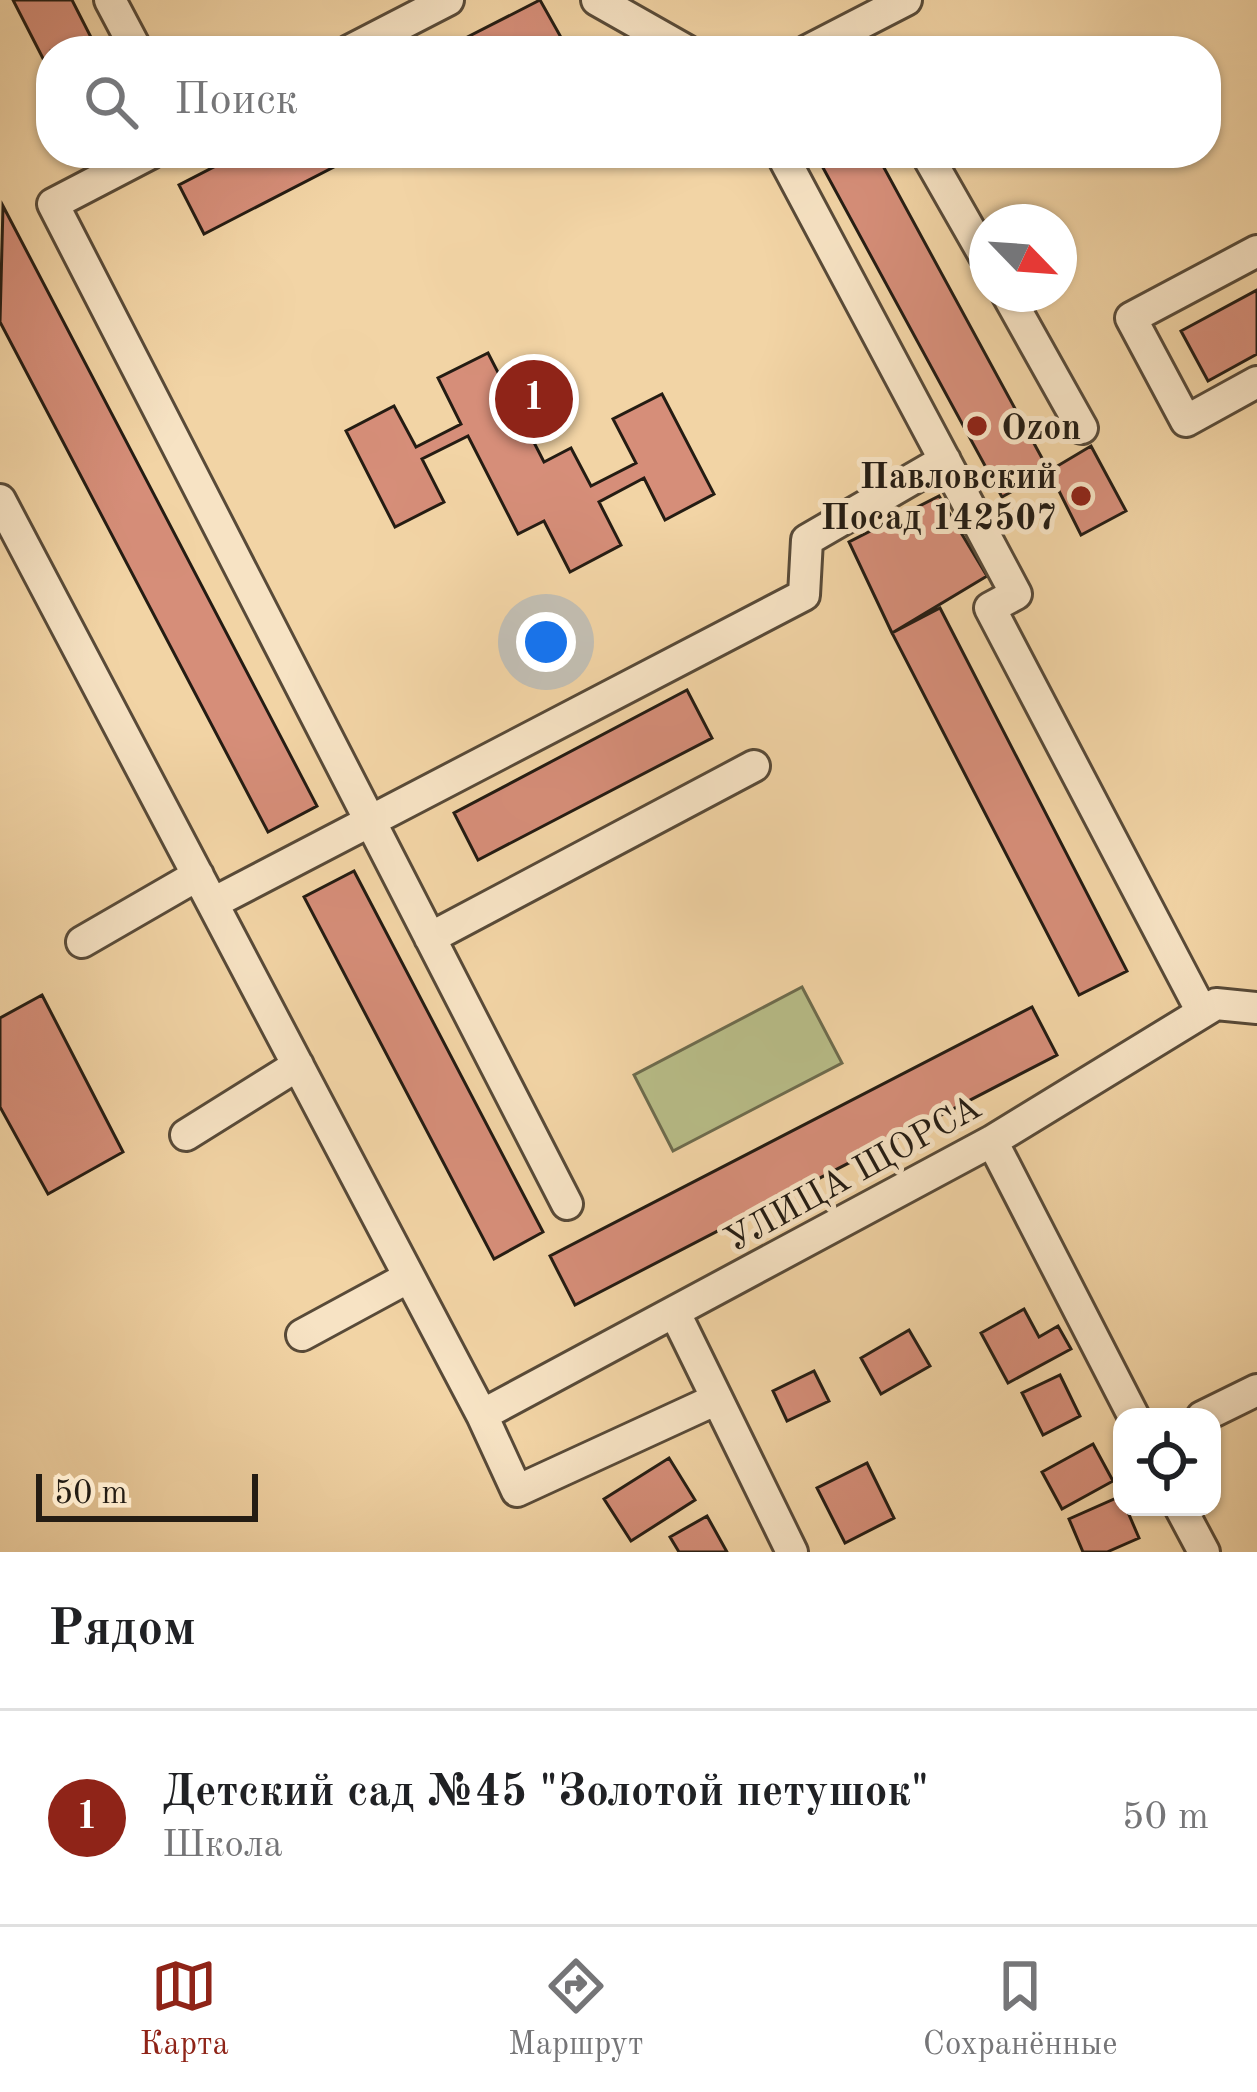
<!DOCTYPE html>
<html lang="ru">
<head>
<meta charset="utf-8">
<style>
  body { margin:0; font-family:"Old Standard TT",serif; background:#f2f2f2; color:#202124 }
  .controls { position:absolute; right:36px; bottom:36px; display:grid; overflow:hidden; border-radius:24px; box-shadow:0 3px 9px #0004 }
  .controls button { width:108px; height:108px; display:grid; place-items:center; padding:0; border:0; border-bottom:3px solid #e0e0e0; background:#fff; color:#202124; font:60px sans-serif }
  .compass { position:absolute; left:969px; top:204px; width:108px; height:108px; border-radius:50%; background:#fff; box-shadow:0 3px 9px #0004; rotate:115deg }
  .scale { position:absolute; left:36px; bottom:30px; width:222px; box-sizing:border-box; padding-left:12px; border:6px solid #241c13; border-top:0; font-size:33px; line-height:42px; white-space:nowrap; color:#241c13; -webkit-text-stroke:9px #f7e3c4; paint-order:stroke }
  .you { position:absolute; left:546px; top:642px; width:42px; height:42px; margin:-30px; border:9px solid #fff; border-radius:50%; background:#1a73e8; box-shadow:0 0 0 18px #1a73e833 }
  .badge { display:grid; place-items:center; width:78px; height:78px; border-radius:50%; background:#8f2418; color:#fff; font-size:39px; font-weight:700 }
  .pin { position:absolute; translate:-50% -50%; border:6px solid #fff; box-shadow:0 3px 12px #0006 }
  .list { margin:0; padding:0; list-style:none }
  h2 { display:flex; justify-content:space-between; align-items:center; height:156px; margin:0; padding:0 48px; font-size:51px }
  h2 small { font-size:39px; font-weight:400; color:#757577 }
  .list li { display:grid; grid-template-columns:78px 1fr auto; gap:36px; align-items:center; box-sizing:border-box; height:216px; padding:0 48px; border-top:3px solid #e0e0e0 }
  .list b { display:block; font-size:45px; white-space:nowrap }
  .list p { margin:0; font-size:39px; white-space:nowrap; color:#757577 }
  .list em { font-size:39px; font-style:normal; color:#757577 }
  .icon { flex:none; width:66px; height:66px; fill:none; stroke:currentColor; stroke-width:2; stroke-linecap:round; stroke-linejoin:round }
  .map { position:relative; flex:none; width:1257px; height:1552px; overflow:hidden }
  .search { position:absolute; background:#fff; box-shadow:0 3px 9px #0004; left:36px; right:36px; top:36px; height:132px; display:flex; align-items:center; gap:30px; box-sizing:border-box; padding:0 42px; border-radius:48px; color:#757577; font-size:45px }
  .sheet { height:372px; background:#fff }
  nav { display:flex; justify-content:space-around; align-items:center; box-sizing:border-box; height:168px; border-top:3px solid #e0e0e0; background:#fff; font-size:33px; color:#757577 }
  nav a { display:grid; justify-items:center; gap:6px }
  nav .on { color:#8f2418 }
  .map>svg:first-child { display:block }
  .garden { fill:#b8bd88; stroke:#6e6c4e; stroke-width:3 }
  .building { fill:#d68e79; stroke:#241c13; stroke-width:3 }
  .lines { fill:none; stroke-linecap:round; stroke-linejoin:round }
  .minor-casing { stroke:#584a38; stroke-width:36 }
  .minor { stroke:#f7e3c4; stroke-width:30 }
  .poi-dot { fill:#8f2418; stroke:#f7e3c4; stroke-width:4.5 }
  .labels { text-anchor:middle; stroke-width:10; stroke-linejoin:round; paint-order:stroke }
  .poi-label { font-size:36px; font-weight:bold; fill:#241c13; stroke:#f7e3c4; text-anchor:start }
  .street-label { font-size:36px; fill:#241c13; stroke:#f7e3c4 }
</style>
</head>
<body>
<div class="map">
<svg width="1257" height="1552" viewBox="0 0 1257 1552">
  <rect width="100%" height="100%" fill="#f2d4a5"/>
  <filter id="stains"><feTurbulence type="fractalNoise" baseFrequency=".00167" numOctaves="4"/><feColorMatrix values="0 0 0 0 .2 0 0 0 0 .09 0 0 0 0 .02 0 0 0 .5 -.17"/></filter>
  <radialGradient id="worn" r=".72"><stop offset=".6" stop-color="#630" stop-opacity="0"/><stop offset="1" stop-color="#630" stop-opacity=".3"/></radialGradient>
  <path class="garden" d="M802 987 842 1063 673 1151 634 1075Z"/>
  <path class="building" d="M13 0H72L98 51H51V74Z
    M540 0 567 48 440 51Z
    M241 153H361L204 234 179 185Z
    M815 153H876L1049 471 1002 497Z
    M3 206 317 806 268 832 0 322Z
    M1257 290V354L1208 381 1181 331Z
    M488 353 544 462 571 448 591 486 636 463 613 419 662 394 714 494 665 520 644 478 599 502 621 545 570 572 544 521 518 534 468 436 422 459 444 502 395 527 346 431 394 406 416 447 461 424 438 378Z
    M1091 446 1126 511 1081 535 1049 471Z
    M939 496 987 576 892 633 849 542Z
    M940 608 1127 971 1079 995 892 633Z
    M687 690 712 738 478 860 454 813Z
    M354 871 543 1232 494 1259 304 897Z
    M42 995 123 1152 48 1194 0 1107V1018Z
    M1032 1007 1057 1055 575 1305 550 1256Z
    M1024 1309 1039 1337 1058 1326 1071 1349 1008 1383 981 1333Z
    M909 1330 930 1366 881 1394 861 1358Z
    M814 1371 829 1401 787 1421 773 1391Z
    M1060 1375 1080 1416 1043 1435 1022 1393Z
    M1093 1444 1113 1481 1062 1509 1042 1472Z
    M669 1458 695 1500 631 1541 604 1499Z
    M867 1463 894 1518 845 1543 817 1488Z
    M1121 1496 1139 1538 1107 1552H1083L1069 1519Z
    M707 1516 727 1552H679L670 1537Z"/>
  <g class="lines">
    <defs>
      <path id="minor" d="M110 0 137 51
        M597 0 687 51
        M349 51 448 0
        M807 51 906 0
        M151 153 53 204 567 1204
        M781 153 1016 594 990 608 1202 1012
        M926 153 987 260
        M1257 251 1131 318 1186 421 1257 382
        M1007 294 1082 428
        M0 500 482 1415 517 1491 717 1399
        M213 903 804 595 807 540 945 460
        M430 938 754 766
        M82 942 198 875
        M186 1135 298 1065
        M992 1141 1134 1417
        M675 1313 792 1552
        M302 1335 409 1277
        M482 1415 992 1141 1216 1004 1257 1008
        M1202 1417 1257 1390
        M1180 1507 1204 1552"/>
    </defs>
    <use href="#minor" class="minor-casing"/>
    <use href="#minor" class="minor"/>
  </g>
  <g class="poi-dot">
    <circle cx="977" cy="426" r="12"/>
    <circle cx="1081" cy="496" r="12"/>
  </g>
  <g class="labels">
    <g class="poi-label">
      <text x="1001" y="439">Ozon</text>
      <text x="1057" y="488" text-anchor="end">Павловский<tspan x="1057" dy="41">Посад 142507</tspan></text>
    </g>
    <g class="street-label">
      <text transform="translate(852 1172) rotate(-29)" y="13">УЛИЦА ЩОРСА</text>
    </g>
  </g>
  <rect width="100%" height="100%" filter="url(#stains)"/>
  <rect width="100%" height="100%" fill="url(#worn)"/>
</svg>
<div class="controls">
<button><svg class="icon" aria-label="locate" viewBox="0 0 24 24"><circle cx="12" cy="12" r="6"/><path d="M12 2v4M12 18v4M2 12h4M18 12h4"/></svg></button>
</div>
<svg class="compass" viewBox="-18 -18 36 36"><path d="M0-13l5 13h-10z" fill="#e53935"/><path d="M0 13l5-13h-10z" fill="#757577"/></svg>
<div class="scale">50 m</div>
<div class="you"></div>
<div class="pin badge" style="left:534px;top:399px">1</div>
<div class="search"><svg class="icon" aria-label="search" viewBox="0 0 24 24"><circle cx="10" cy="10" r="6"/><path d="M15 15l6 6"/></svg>Поиск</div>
</div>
<section class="sheet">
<h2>Рядом<small></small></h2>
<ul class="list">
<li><span class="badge">1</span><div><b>Детский сад №45 &quot;Золотой петушок&quot;</b><p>Школа</p></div><em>50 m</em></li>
</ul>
</section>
<nav>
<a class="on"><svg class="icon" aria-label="map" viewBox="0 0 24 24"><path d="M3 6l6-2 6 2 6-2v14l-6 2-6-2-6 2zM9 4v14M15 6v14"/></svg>Карта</a>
<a><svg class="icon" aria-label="directions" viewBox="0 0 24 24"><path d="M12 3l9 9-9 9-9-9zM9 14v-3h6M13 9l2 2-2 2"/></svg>Маршрут</a>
<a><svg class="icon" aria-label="saved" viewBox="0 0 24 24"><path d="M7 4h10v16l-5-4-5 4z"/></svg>Сохранённые</a>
</nav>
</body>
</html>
